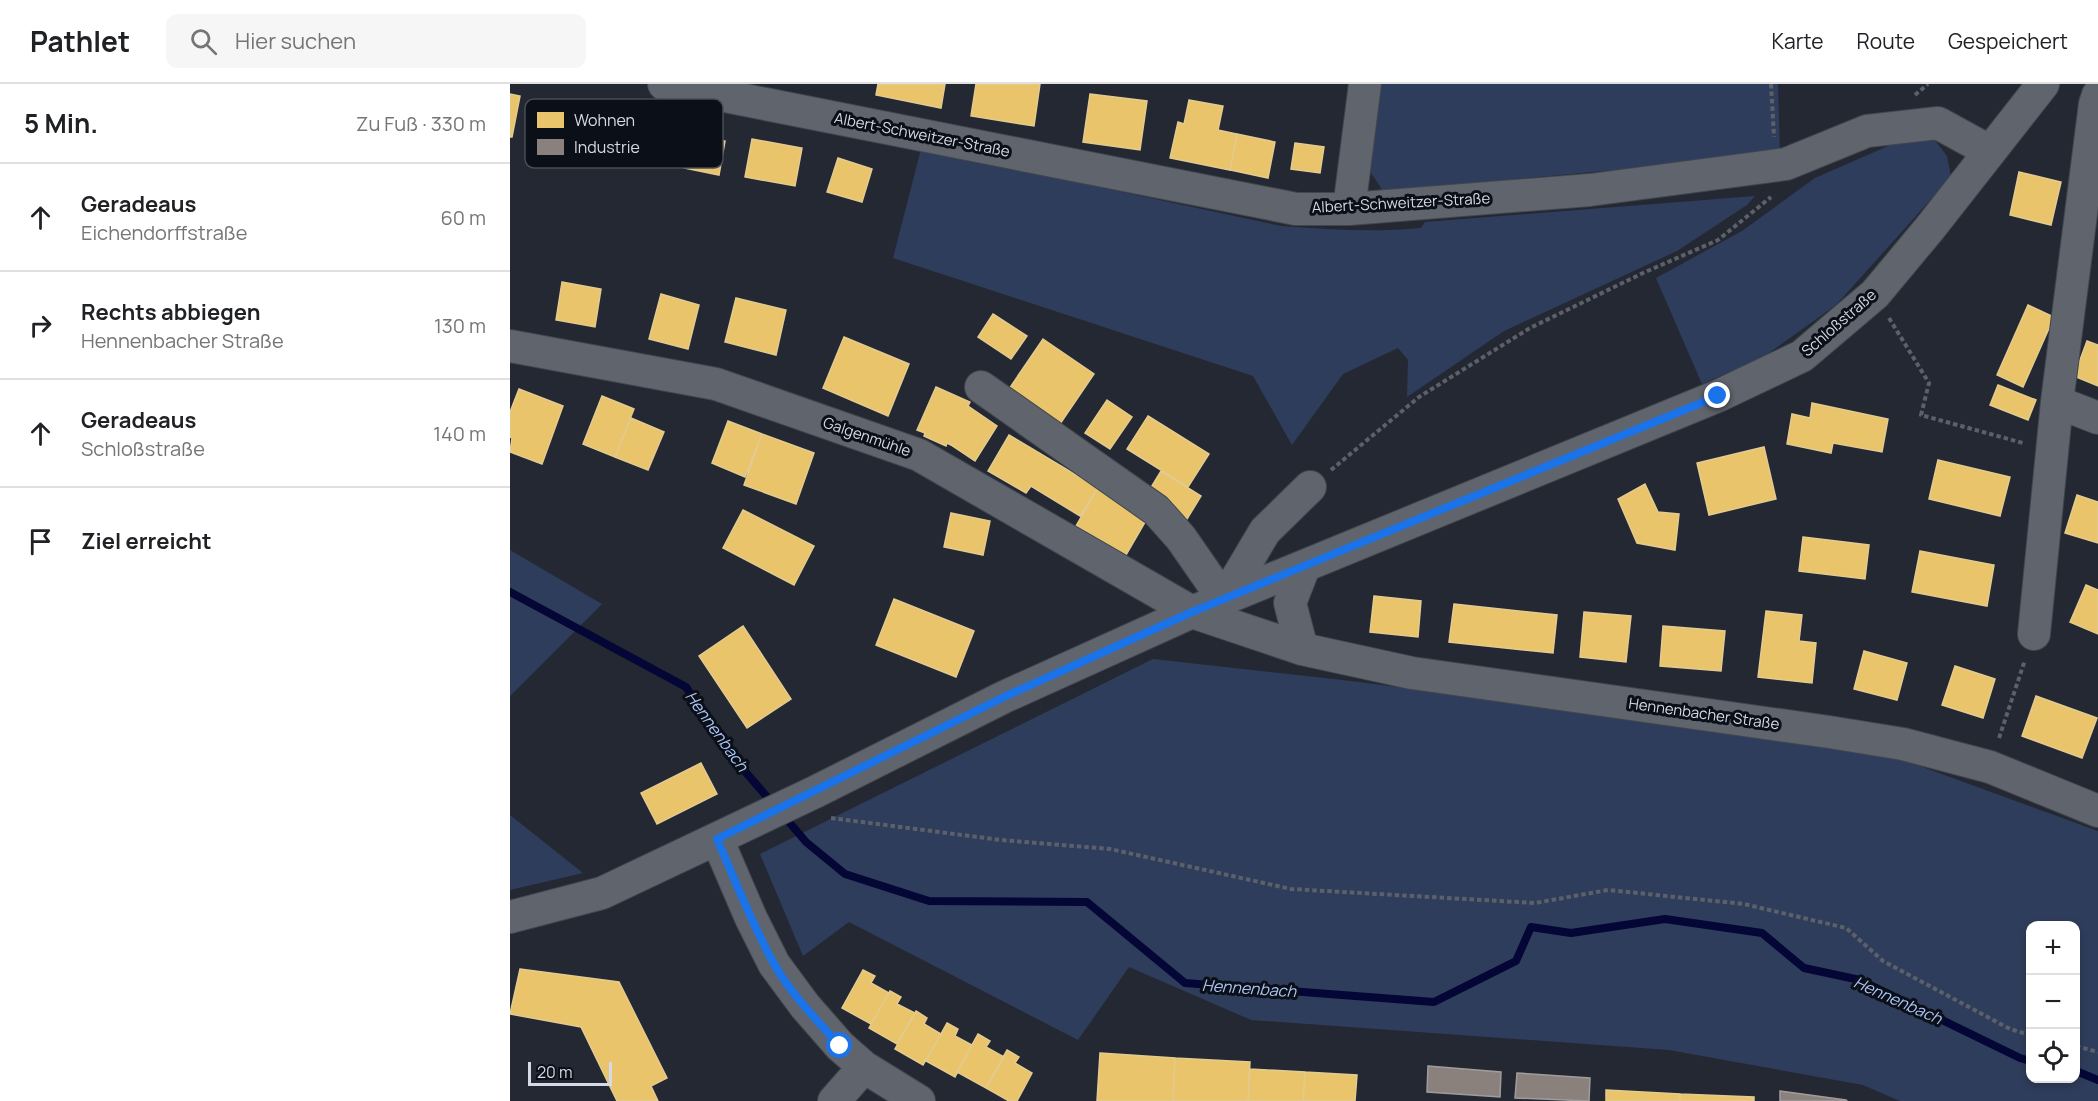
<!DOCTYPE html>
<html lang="de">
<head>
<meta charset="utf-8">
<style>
  body { margin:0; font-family:Manrope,sans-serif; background:#f6f6f6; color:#202124 }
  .controls { position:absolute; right:18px; bottom:18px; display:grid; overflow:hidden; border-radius:12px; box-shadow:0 3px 9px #0003 }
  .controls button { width:54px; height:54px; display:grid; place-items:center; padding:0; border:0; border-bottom:2px solid #e0e0e0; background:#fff; color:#202124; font:30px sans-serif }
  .scale { position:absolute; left:18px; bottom:15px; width:84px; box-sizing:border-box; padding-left:6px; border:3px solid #d4dae7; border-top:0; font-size:16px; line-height:21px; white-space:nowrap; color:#d4dae7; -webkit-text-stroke:4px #0b0f17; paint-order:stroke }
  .stop { position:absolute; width:18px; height:18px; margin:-14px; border:4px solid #1a73e8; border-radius:50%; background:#fff }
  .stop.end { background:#1a73e8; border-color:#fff; box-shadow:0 2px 6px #0008 }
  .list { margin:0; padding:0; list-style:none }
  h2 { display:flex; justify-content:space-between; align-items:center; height:78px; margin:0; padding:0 24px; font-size:26px }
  h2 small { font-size:20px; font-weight:400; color:#757577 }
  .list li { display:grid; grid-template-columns:39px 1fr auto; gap:18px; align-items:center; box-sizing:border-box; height:108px; padding:0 24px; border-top:2px solid #e0e0e0 }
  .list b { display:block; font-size:22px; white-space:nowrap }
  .list p { margin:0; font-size:20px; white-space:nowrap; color:#757577 }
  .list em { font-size:20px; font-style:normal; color:#757577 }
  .icon { flex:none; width:33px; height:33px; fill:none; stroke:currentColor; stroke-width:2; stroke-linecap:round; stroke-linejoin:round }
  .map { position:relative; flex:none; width:1588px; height:1017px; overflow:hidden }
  header { display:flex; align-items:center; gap:36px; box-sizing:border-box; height:84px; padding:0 30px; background:#fff; border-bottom:2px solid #e0e0e0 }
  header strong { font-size:28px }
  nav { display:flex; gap:33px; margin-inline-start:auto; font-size:21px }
  .search { width:420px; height:54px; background:#f6f6f6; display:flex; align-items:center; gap:15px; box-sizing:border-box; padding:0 21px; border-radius:12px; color:#757577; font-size:22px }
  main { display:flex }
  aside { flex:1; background:#fff }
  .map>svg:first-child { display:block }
  .green { fill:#2f3d5c; fill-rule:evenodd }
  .homes { fill:#e9c46a; stroke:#e3cb90; stroke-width:1.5 }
  .industry { fill:#8a817c; stroke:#a09c9c; stroke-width:1.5 }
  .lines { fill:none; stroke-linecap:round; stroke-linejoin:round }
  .stream { stroke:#040635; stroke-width:8 }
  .minor-casing { stroke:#41464f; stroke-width:34 }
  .path { stroke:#5c6068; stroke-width:4; stroke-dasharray:4.5 3; stroke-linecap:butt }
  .minor { stroke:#60646d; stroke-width:32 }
  .route { stroke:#1a73e8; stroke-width:8 }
  .labels { text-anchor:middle; stroke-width:6; stroke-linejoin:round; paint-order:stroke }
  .street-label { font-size:15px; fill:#d4dae7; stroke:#0b0f17 }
  .water-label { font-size:16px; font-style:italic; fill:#acc4f6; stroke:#0b0f17 }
  .key { fill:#0b0f17; stroke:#474c55; stroke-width:1.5 }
  .key-label { font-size:16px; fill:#d4dae7 }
</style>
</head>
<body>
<header>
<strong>Pathlet</strong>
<div class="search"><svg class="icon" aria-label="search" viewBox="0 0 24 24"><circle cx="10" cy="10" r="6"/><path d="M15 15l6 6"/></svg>Hier suchen</div>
<nav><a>Karte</a><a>Route</a><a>Gespeichert</a></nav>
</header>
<main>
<aside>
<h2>5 Min.<small>Zu Fuß · 330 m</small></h2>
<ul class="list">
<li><svg class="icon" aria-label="ahead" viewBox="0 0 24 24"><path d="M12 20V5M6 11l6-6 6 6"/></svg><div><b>Geradeaus</b><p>Eichendorffstraße</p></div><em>60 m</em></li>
<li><svg class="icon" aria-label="right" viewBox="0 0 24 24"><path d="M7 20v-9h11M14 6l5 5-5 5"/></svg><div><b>Rechts abbiegen</b><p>Hennenbacher Straße</p></div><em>130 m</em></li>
<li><svg class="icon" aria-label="ahead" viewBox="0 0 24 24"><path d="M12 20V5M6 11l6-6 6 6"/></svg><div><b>Geradeaus</b><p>Schloßstraße</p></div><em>140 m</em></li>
<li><svg class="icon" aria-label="arrive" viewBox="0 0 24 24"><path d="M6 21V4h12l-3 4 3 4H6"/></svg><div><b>Ziel erreicht</b></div></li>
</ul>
</aside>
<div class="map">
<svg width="1588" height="1017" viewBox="0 0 1588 1017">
  <rect width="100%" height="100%" fill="#242832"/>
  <path class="green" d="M868 0H1268L1270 71 873 107 857 83Z
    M1403 51 1424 55 1437 72 1441 93 1326 221 1252 274 1192 300 1146 194 1232 147 1305 94Z
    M411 65 771 142C817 145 864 149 911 144L915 138 1245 112 1237 121 1167 167 994 247 897 313 898 276 888 264 833 290 782 361 743 292 383 174Z
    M0 466 92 520 0 612Z
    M643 575 841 597 1358 663 1588 747V1017H1390L1353 1001 1159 966 741 936 619 883 568 956 339 838 293 872 250 770ZM1520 842H1566V994H1520Z
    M0 731 73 789 0 806Z"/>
  <path class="homes" d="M368 0H435L431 24 366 11Z
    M466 0H530L524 42 461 32Z
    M0 10 10 12 2 53H0Z
    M580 10 637 17 630 66 573 58Z
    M679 16 713 22 708 46 727 50 720 86 660 74 668 38 674 40Z
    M180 50 215 57 209 91 174 84Z
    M727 50 765 58 758 94 720 86Z
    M242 55 292 64 285 102 235 93Z
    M785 59 814 63 810 89 781 85Z
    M328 74 362 85 352 118 317 108Z
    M1509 88 1551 98 1541 141 1500 131Z
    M52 198 91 205 85 243 46 236Z
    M151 210 189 221 178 265 139 255Z
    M226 214 276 226 266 271 215 258Z
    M1518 221 1544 233 1513 303 1487 291Z
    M483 230 517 252 501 275 468 253Z
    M334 253 399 280 378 332 313 304Z
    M533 255 584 290 550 340 499 305Z
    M1577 257 1588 261V302L1564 292Z
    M1488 301 1526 316 1518 336 1480 321Z
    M426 303 460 318 458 322 487 342 465 377 441 361 437 359 436 362 414 352 415 349 407 346Z
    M9 305 53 322 32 380 0 368 2 354 0 353V328Z
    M92 312 124 325 105 373 73 360Z
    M597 316 622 333 600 365 575 349Z
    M1302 319 1378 335 1372 368 1323 359 1321 369 1277 360 1282 330 1300 334Z
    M638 332 699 370 678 403 617 365Z
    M121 334 154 348 138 386 105 373Z
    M218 337 252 350 235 393 202 379Z
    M252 350 304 369 286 420 234 401Z
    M499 351 588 404 570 432 521 402 516 409 478 387Z
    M1254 363 1266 415 1199 431 1187 379Z
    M1428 376 1500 393 1490 432 1419 415Z
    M651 387 691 412 677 435 637 410Z
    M1135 400 1148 428 1169 430 1165 466 1127 459 1108 415Z
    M588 404 638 433 616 471 566 442Z
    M1567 411 1588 418V459L1555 449Z
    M233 426 304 462 284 501 213 464Z
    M441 429 480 437 473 471 434 463Z
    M1293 453 1359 461 1355 495 1289 487Z
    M1410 467 1484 481 1477 522 1402 508Z
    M1576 501 1588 506V550L1560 538Z
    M864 512 911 517 908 553 860 548Z
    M384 515 464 547 446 593 366 561Z
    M944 520 1047 531 1043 569 939 558Z
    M1256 527 1292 531 1289 557 1306 559 1302 599 1248 593Z
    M1074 528 1121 532 1116 578 1070 573Z
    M233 542 281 615 237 644 189 572Z
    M1153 542 1215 547 1211 587 1150 582Z
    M1354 567 1397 579 1387 616 1344 605Z
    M1445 582 1485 595 1473 634 1432 621Z
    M1526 612 1587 634 1572 674 1512 652Z
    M191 679 207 710 147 740 131 709Z
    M10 885 109 898 157 994 141 1002 148 1017H107L71 943 0 930Z
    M353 886 365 892 361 899 379 909 361 940 332 924Z
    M380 907 391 913 387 920 405 929 387 960 359 944Z
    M406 927 417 934 414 940 431 950 413 981 385 965Z
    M437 939 448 945 445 952 462 961 445 993 416 977Z
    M468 950 480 957 476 963 494 973 476 1004 447 988Z
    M497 966 509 973 505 979 522 989 507 1017H499L476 1004Z
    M590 969 665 974 663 1017H587Z
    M665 974 740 978 738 1017H663Z
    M740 985 795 988 793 1017H738Z
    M795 988 847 991 845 1017H793Z
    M1096 1006 1170 1010V1017H1096Z
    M1170 1010 1244 1013V1017H1170Z"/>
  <path class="industry" d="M918 982 991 988 990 1013 917 1008Z
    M1007 989 1080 994 1079 1017 1005 1014Z
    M1270 1007 1336 1016 1337 1017H1270Z"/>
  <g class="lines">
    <path class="stream" d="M0 508 176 603 219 669 264 721
      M273 731 296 758 335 790 419 817 577 818 675 899 924 918 1006 877 1021 843 1061 849 1155 835 1252 849 1294 884 1350 896 1510 974 1520 977
      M1566 987 1588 996"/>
    <defs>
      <path id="minor" d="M154 0 786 125H839L1080 106 1276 80 1357 47 1428 39 1479 67
        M839 125 855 0
        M0 262 206 300 409 371 682 528 792 565 902 589 1319 648 1393 660 1480 683 1588 727
        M471 303 646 426 671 454 714 516 755 447 800 403
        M1547 318 1588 334
        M1524 550 1547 318 1585 20 1588 11
        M792 565 780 519 794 483
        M207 755 241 834 264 880 295 922 330 962 354 983 409 1017
        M0 833 92 809 305 708 494 613 682 528 1208 312 1292 272 1365 210 1420 144 1533 0
        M324 1017 354 983"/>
    </defs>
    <use href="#minor" class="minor-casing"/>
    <path class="path" d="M1261 0 1264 53
      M1405 11 1418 0
      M1379 234 1419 299 1411 331 1513 359
      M821 386 909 313 1020 244 1133 189 1208 156 1261 113
      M1489 654 1515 576
      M321 734 491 756 600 765 781 805 1025 819 1098 806 1234 820 1336 844 1373 877 1500 945 1520 951
      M1566 962 1588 968"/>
    <use href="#minor" class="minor"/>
  </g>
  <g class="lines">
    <path class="route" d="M330 962C306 935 280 909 263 878 241 838 225 796 207 755L494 613 682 528 1208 312"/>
  </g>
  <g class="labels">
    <g class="street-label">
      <text transform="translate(412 51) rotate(11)" y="5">Albert-Schweitzer-Straße</text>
      <text transform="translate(891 119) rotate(-3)" y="5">Albert-Schweitzer-Straße</text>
      <text transform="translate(1329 239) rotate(-41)" y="5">Schloßstraße</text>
      <text transform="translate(357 353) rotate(19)" y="5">Galgenmühle</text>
      <text transform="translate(1194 630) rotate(8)" y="5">Hennenbacher Straße</text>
    </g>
    <g class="water-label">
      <text transform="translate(207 647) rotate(54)" y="6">Hennenbach</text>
      <text transform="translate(739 904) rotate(4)" y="6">Hennenbach</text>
      <text transform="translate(1388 916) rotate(24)" y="6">Hennenbach</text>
    </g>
  </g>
  <rect x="15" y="15" width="198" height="69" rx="9" class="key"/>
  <rect x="27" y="28" width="27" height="16" fill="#e9c46a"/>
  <rect x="27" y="55" width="27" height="16" fill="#8a817c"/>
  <g class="key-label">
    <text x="64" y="42">Wohnen</text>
    <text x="64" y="69">Industrie</text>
  </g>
</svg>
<div class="controls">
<button>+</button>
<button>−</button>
<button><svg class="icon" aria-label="locate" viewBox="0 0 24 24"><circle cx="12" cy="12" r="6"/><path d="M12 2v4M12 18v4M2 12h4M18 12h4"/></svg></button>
</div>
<div class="scale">20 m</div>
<div class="stop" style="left:330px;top:962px"></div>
<div class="stop end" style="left:1208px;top:312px"></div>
</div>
</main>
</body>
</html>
